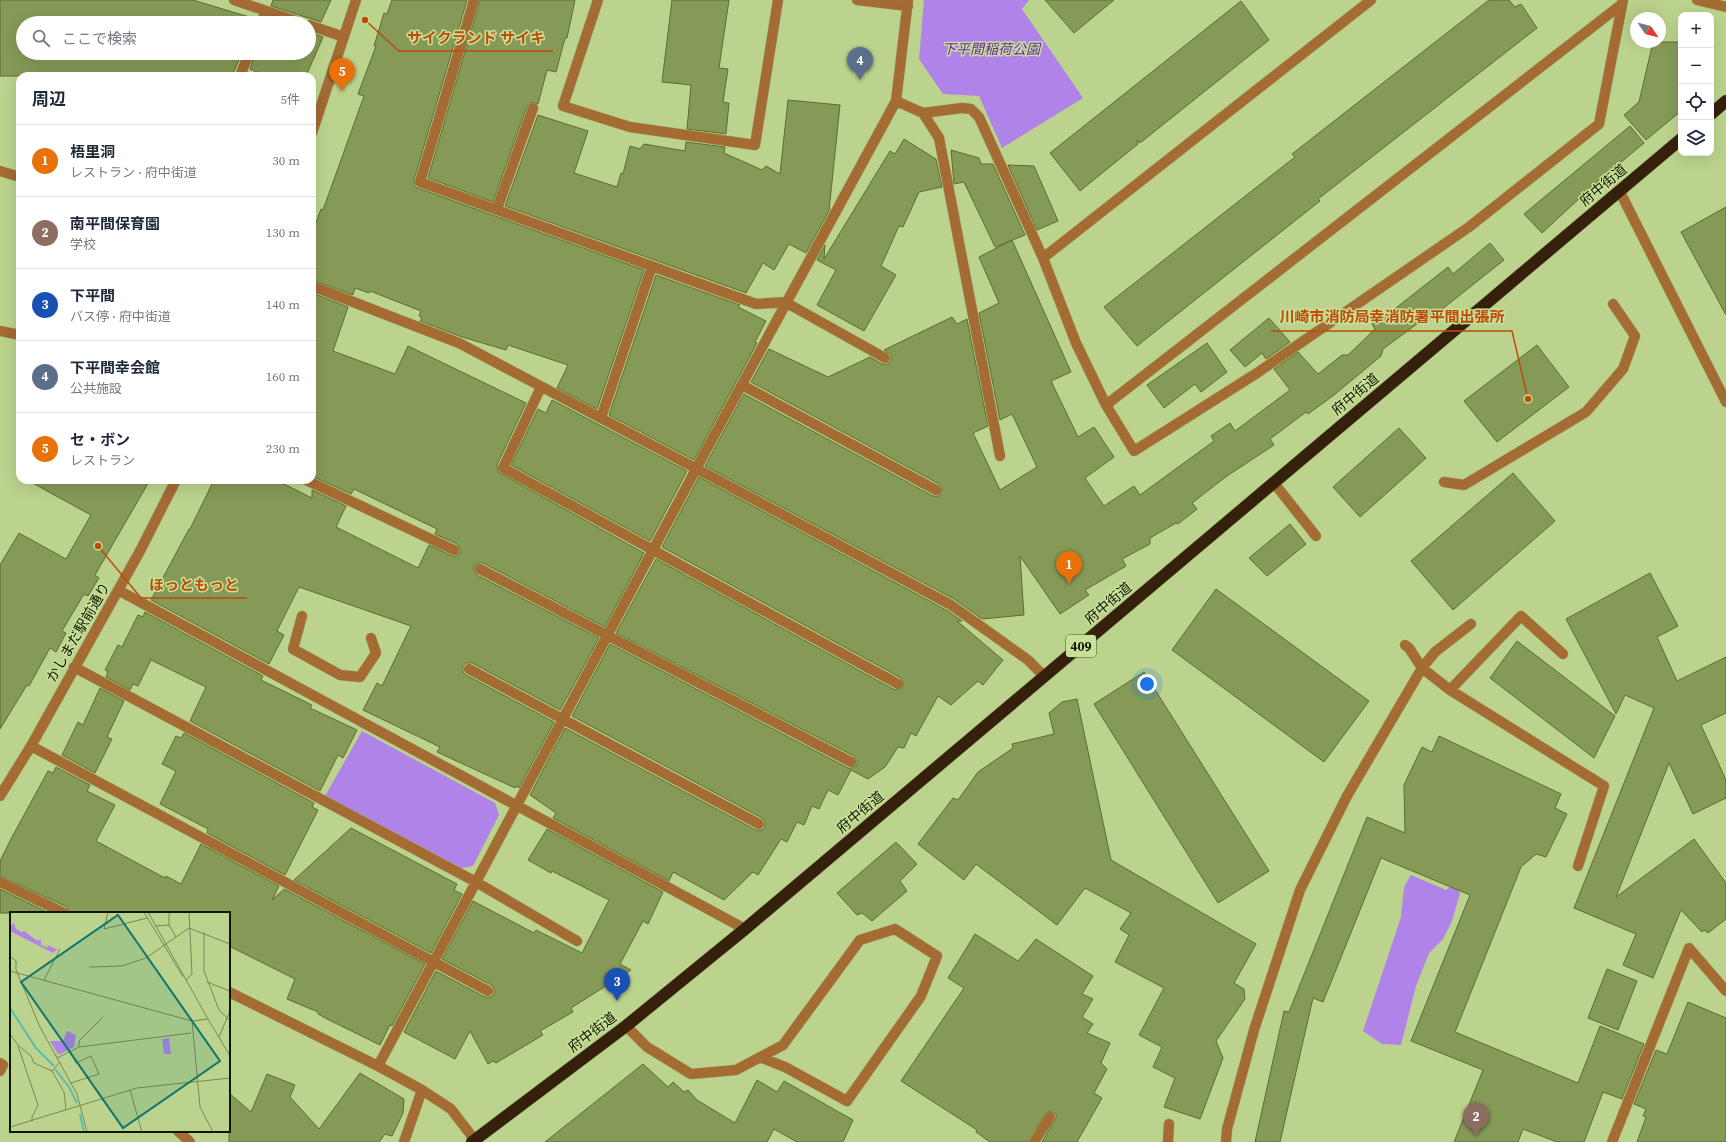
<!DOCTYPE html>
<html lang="ja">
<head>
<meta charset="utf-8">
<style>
  body { margin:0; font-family:"Source Serif 4","Noto Sans JP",serif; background:#f6f6f7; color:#1f2937 }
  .controls { position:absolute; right:12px; top:12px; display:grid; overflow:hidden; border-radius:8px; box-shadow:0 4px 16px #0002 }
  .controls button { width:36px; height:36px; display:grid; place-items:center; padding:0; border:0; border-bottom:1px solid #e0e1e3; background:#fff; color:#1f2937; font:20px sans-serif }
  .compass { position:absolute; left:1630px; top:12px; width:36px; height:36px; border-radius:50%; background:#fff; box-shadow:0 4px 16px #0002; rotate:125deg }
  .you { position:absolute; left:1147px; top:684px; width:14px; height:14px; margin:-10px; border:3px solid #fff; border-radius:50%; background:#1a73e8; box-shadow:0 0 0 6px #1a73e833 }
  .badge { display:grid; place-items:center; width:26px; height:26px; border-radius:50%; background:#8c54cb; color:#fff; font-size:13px; font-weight:700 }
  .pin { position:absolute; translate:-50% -33px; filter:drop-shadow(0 1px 2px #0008) }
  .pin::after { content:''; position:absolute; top:21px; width:14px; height:12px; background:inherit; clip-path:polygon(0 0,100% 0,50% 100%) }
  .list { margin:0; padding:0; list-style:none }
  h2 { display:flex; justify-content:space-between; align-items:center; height:52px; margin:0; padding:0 16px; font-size:17px }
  h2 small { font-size:13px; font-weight:400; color:#747a83 }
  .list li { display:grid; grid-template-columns:26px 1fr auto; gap:12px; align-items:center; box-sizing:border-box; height:72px; padding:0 16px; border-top:1px solid #e0e1e3 }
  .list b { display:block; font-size:15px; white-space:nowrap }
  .list p { margin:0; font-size:13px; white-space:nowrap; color:#747a83 }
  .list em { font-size:13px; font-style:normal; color:#747a83 }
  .icon { flex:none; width:22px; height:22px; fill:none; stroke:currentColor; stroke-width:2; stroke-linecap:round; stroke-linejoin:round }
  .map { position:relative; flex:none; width:1726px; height:1142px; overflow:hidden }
  .search { position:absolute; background:#fff; box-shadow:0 4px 16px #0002; left:16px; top:16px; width:300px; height:44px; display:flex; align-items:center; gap:10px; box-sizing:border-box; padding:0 14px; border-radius:22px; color:#747a83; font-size:15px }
  .panel { position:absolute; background:#fff; box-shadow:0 4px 16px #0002; left:16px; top:72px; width:300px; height:412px; border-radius:12px }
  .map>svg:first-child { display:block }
  .green { fill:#b083e9 }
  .building { fill:#859a56; stroke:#5b6e2a }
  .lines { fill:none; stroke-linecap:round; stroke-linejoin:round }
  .minor-casing { stroke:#9db174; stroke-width:11 }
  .highway-casing { stroke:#9db174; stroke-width:13 }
  .minor { stroke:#a46b33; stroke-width:10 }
  .highway { stroke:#35200c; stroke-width:12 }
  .labels { text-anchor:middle; stroke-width:3; stroke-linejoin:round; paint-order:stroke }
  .shield { fill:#c9e099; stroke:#48532e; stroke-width:1 }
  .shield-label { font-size:13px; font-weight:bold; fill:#101700 }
  .park-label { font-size:14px; font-style:italic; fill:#6b24a9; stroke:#c9e099 }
  .street-label { font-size:14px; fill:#101700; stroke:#c9e099 }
  .inset-river { fill:none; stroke:#55beaf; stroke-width:2 }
  .inset-road { fill:none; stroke:#785; stroke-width:1 }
  .view { fill:#0f766e; fill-opacity:0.15; stroke:#0f766e; stroke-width:2 }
  .inset-edge { fill:none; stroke:#101700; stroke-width:2 }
  .leader { fill:none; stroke:#bd4c0a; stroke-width:1.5 }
  .callout-dot { fill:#bd4c0a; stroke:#c9e099; stroke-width:1.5 }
  .callout-label { font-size:15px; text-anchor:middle; font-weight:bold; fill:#bd4c0a; stroke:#c9e099; stroke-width:3; stroke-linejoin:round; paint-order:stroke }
</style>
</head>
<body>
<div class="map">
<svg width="1726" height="1142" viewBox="0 0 1726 1142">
  <rect width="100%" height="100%" fill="#bcd38d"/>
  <path class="green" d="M924 0H1029L1022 9 1083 98 1002 148 979 96 943 94 919 59Z
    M362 731 495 803 499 815 473 866 461 868 325 796Z
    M1411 875 1446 890 1457 881 1460 893 1452 921 1443 939 1429 953 1416 986 1401 1045 1382 1044 1363 1031 1401 917 1404 887Z"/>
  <path class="building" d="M0 0H193L256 19 255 23H23V53H242L232 76H0Z
    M273 0H331L321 22 271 6Z
    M392 0H467L414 180 415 187 644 270 597 409 557 388 568 365 508 345 506 350 462 337 420 321 422 318 419 316 421 311 370 291 369 293 355 288 353 295 312 280V233L321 209 323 210 364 96 358 94 376 46H374L384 13 387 14Z
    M480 0H575L567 38H565L556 72 547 70 538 104 532 102 527 106 493 202 428 178Z
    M672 0H729L719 68 728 69 723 102 729 103 726 134 687 129 691 85 662 82Z
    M1045 0H1114L1074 33Z
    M1489 0H1509L1515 7 1521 4 1537 28 1318 199 1320 201 1137 346 1104 307 1295 157 1292 154Z
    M1241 1 1269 40 1140 143 1137 140 1138 144 1080 191 1050 153Z
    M309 32 323 37 306 76H266L250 69 255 53H309Z
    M1653 42H1681V111L1646 140 1624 115 1639 102Z
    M788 100 840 105 829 211 806 253 789 244 774 270 763 263 746 293 505 206 538 115 588 131 574 173 617 187 621 173 623 174 630 146 640 149 644 144 685 151 686 142 725 147 724 153 762 170 766 166 780 174Z
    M1630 126 1644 143 1596 183 1542 233 1524 214Z
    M904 139 936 159 942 187 919 192 903 227 899 226 881 266 896 275 864 331 817 305 836 270 817 260 825 245 824 259 890 151 895 154Z
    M951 150 979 158 981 164H993L1025 235 995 247 964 182 954 184Z
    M1008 165 1034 166 1058 221 1037 230Z
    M1726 207V315L1681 232Z
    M1012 240 1071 372 1051 381 1078 437 1094 427 1114 457 1085 478 1104 506 1134 486 1140 495 1214 441 1211 436 1230 423 1235 431 1290 390 1274 369 1298 352 1318 374 1342 355H1348L1375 329 1372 324 1392 311 1448 267 1453 274 1490 243 1504 260 1426 322 1421 321 1383 349 1381 356 1334 395 1308 414 1306 412 1270 439 1274 445 1227 476 1192 503 1197 509 1178 524 1176 523 1150 538V544L1122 559 1126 566 1085 590 1089 595 1060 614 1020 556 1024 615 982 619 954 599 705 466 744 394 933 496H939L942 490 939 484 751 382 769 349 828 377 870 357 882 364H888L891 361V355L884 350 952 317 957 324 967 319 988 426 973 433 1000 490 1037 467 1012 414 1000 420 979 313 999 303 979 257Z
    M656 275 740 305 738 307 766 321 755 342 757 343 694 460 609 415Z
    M312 293 348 307 333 351 395 374 408 346 526 403 497 465 498 472 644 553 605 627 483 563H479L474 566V570L477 575 599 638 560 710 472 663H466L463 666V672L466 675 554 722 519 788 516 786 515 788 437 752 440 747 363 710 377 683 382 686 411 626 299 587 277 631 284 635 269 664 151 600 189 529H190L214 480H276L312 498V490L346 506 336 527 418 568 429 545 452 556H455L460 553V549L457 544 435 534 437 529 354 489 351 494 312 476Z
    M1269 318 1290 342 1266 359 1262 353 1245 367 1230 350Z
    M1207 343 1227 372 1201 392 1195 384 1164 408 1147 385Z
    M1537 345 1569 387 1497 442 1464 401Z
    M552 400 687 471 650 541 511 465 538 409 546 413Z
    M1399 428 1426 458 1360 517 1333 487Z
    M1513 473 1555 521 1453 610 1411 561Z
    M699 477 948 611 962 621H957L1003 660 983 685 978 681 951 705 938 696 916 736 911 733 904 748 898 747 885 767 868 779 851 770 838 795 828 790 819 809 812 806 804 825 797 822 787 842 781 839 758 875 753 872 724 900 673 872 669 881 553 818 556 813 530 795 565 728 756 830H762L765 827V821L762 818 572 716 610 644 848 768H852L857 765V761L854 756 616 633 656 559 895 690 902 689 904 683 901 678 662 547Z
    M27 480H150L95 575 99 578 88 596 84 594 62 631 66 633 56 652 50 648 29 686 27 685 0 729V565L19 533 66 559 91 515Z
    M1290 524 1306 544 1267 576 1249 558Z
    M1650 573 1678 626 1657 637 1677 681 1726 657V713L1701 725 1726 780V798L1693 814 1669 763 1616 897 1694 839 1726 883V919L1708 933 1704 930 1702 932 1681 910 1653 978 1623 965 1636 934 1574 908 1654 708 1625 695 1616 714 1566 619Z
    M1216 589 1369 701 1324 762 1172 650Z
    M145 612 263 676 261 680 312 705 310 708 357 730 343 758 338 755 320 791 190 721 206 687 151 660 138 686 133 684 130 690 106 677 108 671 105 670 118 645 122 647 138 615 143 617Z
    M1517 641 1615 716 1594 758 1490 678Z
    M1144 672 1269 871 1218 903 1094 704Z
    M100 688 124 701 107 737 112 739 95 773 62 755 78 722 83 725Z
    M1077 699 1111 860 1256 944 1234 983 1244 989 1245 999 1216 1041 1223 1058 1200 1119 1164 1107 1175 1078 1153 1067 1162 1047 1139 1035 1164 988 1115 962 1129 935 1120 929 1131 913 1085 888 1057 925 976 864 964 880 918 844 953 798 958 800 978 772 1013 748 1012 744 1054 734 1049 713 1062 702Z
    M184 733 314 803 312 807 318 810 285 875 207 833 208 829 160 804 176 771 162 764 176 736 181 738Z
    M1439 736 1561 794 1555 808 1567 814 1546 857 1536 854 1521 867 1455 1032 1578 1083 1600 1026 1644 1044 1622 1099 1603 1092 1584 1142H1557L1523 1129 1518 1142H1454L1483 1070 1411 1041 1470 895 1381 858 1323 1002 1313 998 1280 1142H1255L1284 1011 1289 1012 1367 817 1405 833 1404 785 1422 747 1432 752Z
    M56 767 90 785 87 791 115 805 96 841 165 878 166 876 181 884 201 844 279 886 272 900 284 889 425 964 392 1026 390 1025 380 1045 329 1020 318 1014V1012L287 999 295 979 229 946V913H70L67 907 0 876V861L12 837 48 771 53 773Z
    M351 828 457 884 454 890 462 894 431 953 294 880Z
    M547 829 663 892 648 924 643 921 620 964 631 970 571 1008 573 1012 540 1031 543 1035 496 1063 493 1061 488 1064 470 1031 455 1059 404 1032 436 971 485 997H491L494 994V988L491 985 442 959 473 901 534 933 536 930 582 953 609 900 552 871 551 873 528 860Z
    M896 842 917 864 900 881 907 891 872 921 862 913 857 915 837 893Z
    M0 889 49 913H0Z
    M975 934 1018 961 1036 939 1093 976 1082 994 1093 999 1082 1017 1093 1024 1087 1033 1110 1043 1101 1063 1107 1069 1094 1093 1102 1098 1077 1142H1042L1056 1118V1114L1050 1111 1045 1114 1028 1142H990L976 1132 977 1130 901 1081 964 988 948 978Z
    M1607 969 1637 981 1618 1030 1588 1018Z
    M1688 1002 1726 1018V1142H1637L1646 1117 1643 1116 1646 1109 1634 1104 1656 1050 1667 1054Z
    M643 1064 668 1087 673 1082 684 1092 688 1090 697 1100 735 1123 757 1080 777 1092 784 1081 853 1120 843 1142H797L774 1129 767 1142H545Z
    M360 1073 404 1099 403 1113 392 1136 385 1134 379 1142H229V1093L251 1112 267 1074 295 1085 290 1097 319 1129Z"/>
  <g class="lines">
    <defs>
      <path id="minor" d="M234 0 302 23
        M474 0 420 182 756 304 785 302 885 358
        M598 0 563 106 630 127 755 145 778 0
        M857 0 908 6
        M1697 0 1726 7
        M261 23 266 11
        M309 25 344 37
        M240 76 249 53
        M896 101 923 113 939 138 1000 456
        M923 113 962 108 971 109 979 117 1043 258 1076 343 1106 405 1134 451 1257 373 1469 227 1599 124 1623 0
        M312 133 356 0
        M0 171 20 177
        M1619 190 1726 402
        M497 209 533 108
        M1043 258 1371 0
        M312 286 459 343 716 479 951 605 1028 660 1044 676
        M0 331 20 335
        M742 385 936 490
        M541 387 503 468 898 684
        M1106 405 1622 4
        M601 418 652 266
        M306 480 454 550
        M1444 482 1464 485 1586 412 1623 369 1635 336 1613 304
        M1274 483 1316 536
        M480 569 851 762
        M118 590 745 929
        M302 616 293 649 340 675 360 677 376 653 371 638
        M1405 645 1409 648 1422 668 1450 690 1521 616 1563 654
        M74 667 476 882 577 941
        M469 669 759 824
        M1450 690 1604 786 1578 866
        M31 746 488 991
        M0 796 31 746 140 551 176 480
        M0 882 64 913
        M229 992 378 1066 422 1090 451 1109 474 1139
        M626 1026 647 1047 691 1074 736 1070 783 1045 860 940 895 929 937 956 921 996 847 1101 785 1067 760 1057
        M0 1063 3 1065 0 1071
        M378 1066 696 469 896 101 908 0
        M178 1131 190 1142
        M404 1142 422 1090
        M1034 1142 1050 1117
        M1168 1142 1169 1124
        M1226 1142 1227 1129 1254 1030 1300 890 1347 796 1422 668 1435 652 1471 624
        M1612 1142 1689 948 1726 991"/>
      <path id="highway" d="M1711 114 1726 101
        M472 1142 626 1026 745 929 1681 139"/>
    </defs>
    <use href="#minor" class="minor-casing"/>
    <use href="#highway" class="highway-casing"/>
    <use href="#minor" class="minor"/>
    <use href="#highway" class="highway"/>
  </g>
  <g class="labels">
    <rect class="shield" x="1066" y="635" width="30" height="22" rx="3"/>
    <g class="shield-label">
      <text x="1081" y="651">409</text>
    </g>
    <g class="park-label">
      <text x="991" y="54">下平間稲荷公園</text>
    </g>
    <g class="street-label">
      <text transform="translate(1603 185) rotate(-40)" y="5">府中街道</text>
      <text transform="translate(1355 394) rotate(-40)" y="5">府中街道</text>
      <text transform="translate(1108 603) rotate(-40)" y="5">府中街道</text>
      <text transform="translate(78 632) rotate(-60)" y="5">かしまだ駅前通り</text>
      <text transform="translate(860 812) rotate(-40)" y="5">府中街道</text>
      <text transform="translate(592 1032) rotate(-37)" y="5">府中街道</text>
    </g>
  </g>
  <g transform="translate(10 912)">
    <rect width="220" height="220" fill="#bcd38d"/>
    <path d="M4 11 6 17 11 20 14 19 26 28H31V33L38 36 37 33 47 37 43 41 0 19V14ZM57 119 66 123 64 135 51 142H48L40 129H53ZM159 126 161 142H154L152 127Z" fill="#b083e9"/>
    <path class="inset-river" d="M0 96 26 136 44 154M45 157 59 175 67 191M70 202 74 220"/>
    <path class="inset-road" d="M98 0 94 17 137 6M134 0 173 65M138 0 198 107M159 13V0M146 14 159 13 166 25M194 20V59L209 98 220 109M0 44 6 49V58L30 115 67 182 77 220M79 55 112 54 136 46 179 16 220 32M0 59 182 109 198 107 220 144M34 68 50 37M176 68 182 62 179 0M197 70 220 79M182 109 190 195 203 220M0 122 8 133 21 144 24 151 42 159 54 180 56 198M209 125 220 99M8 134 28 193 22 205V210M69 135V129L93 105M60 139 66 151 81 144 89 162 61 171M47 146 69 135 181 121M42 159 50 150M120 178 132 220M0 215 127 176 220 166"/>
    <path class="view" d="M108 3 210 149 113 216 11 70Z"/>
    <rect width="220" height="220" class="inset-edge"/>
  </g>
  <path class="leader" d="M365 20L399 51H553M1528 399L1512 331H1271M98 546L141 598H247"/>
  <g class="callout-dot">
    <circle cx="365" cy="20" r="4"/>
    <circle cx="1528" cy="399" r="4"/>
    <circle cx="98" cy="546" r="4"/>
  </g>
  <g class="callout-label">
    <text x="476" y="43">サイクランド サイキ</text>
    <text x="1392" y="322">川崎市消防局幸消防署平間出張所</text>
    <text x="194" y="590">ほっともっと</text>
  </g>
</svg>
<div class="controls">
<button>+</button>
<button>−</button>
<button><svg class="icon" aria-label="locate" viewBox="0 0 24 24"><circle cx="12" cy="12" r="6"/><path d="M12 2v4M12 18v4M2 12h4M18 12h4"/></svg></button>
<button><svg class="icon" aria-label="layers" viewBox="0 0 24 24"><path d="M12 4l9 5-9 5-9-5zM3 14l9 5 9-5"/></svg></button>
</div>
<svg class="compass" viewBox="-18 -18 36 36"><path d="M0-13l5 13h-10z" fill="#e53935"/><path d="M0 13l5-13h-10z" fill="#747a83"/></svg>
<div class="you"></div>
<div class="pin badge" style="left:1069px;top:584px;background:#e8710a">1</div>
<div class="pin badge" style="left:1476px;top:1136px;background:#8d6e63">2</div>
<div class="pin badge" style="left:617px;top:1001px;background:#1a4fb4">3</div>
<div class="pin badge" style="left:860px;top:80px;background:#5c6f8a">4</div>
<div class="pin badge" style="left:342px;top:91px;background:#e8710a">5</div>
<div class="search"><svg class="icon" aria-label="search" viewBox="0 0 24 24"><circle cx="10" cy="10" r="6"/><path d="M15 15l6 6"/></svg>ここで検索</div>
<section class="panel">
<h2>周辺<small>5件</small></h2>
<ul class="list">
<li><span class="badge" style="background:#e8710a">1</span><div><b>梧里洞</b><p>レストラン · 府中街道</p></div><em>30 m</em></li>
<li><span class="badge" style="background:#8d6e63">2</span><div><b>南平間保育園</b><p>学校</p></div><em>130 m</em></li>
<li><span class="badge" style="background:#1a4fb4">3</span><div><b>下平間</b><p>バス停 · 府中街道</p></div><em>140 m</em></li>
<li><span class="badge" style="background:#5c6f8a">4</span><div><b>下平間幸会館</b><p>公共施設</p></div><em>160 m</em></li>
<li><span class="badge" style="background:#e8710a">5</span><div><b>セ・ボン</b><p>レストラン</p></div><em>230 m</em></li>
</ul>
</section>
</div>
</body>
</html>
